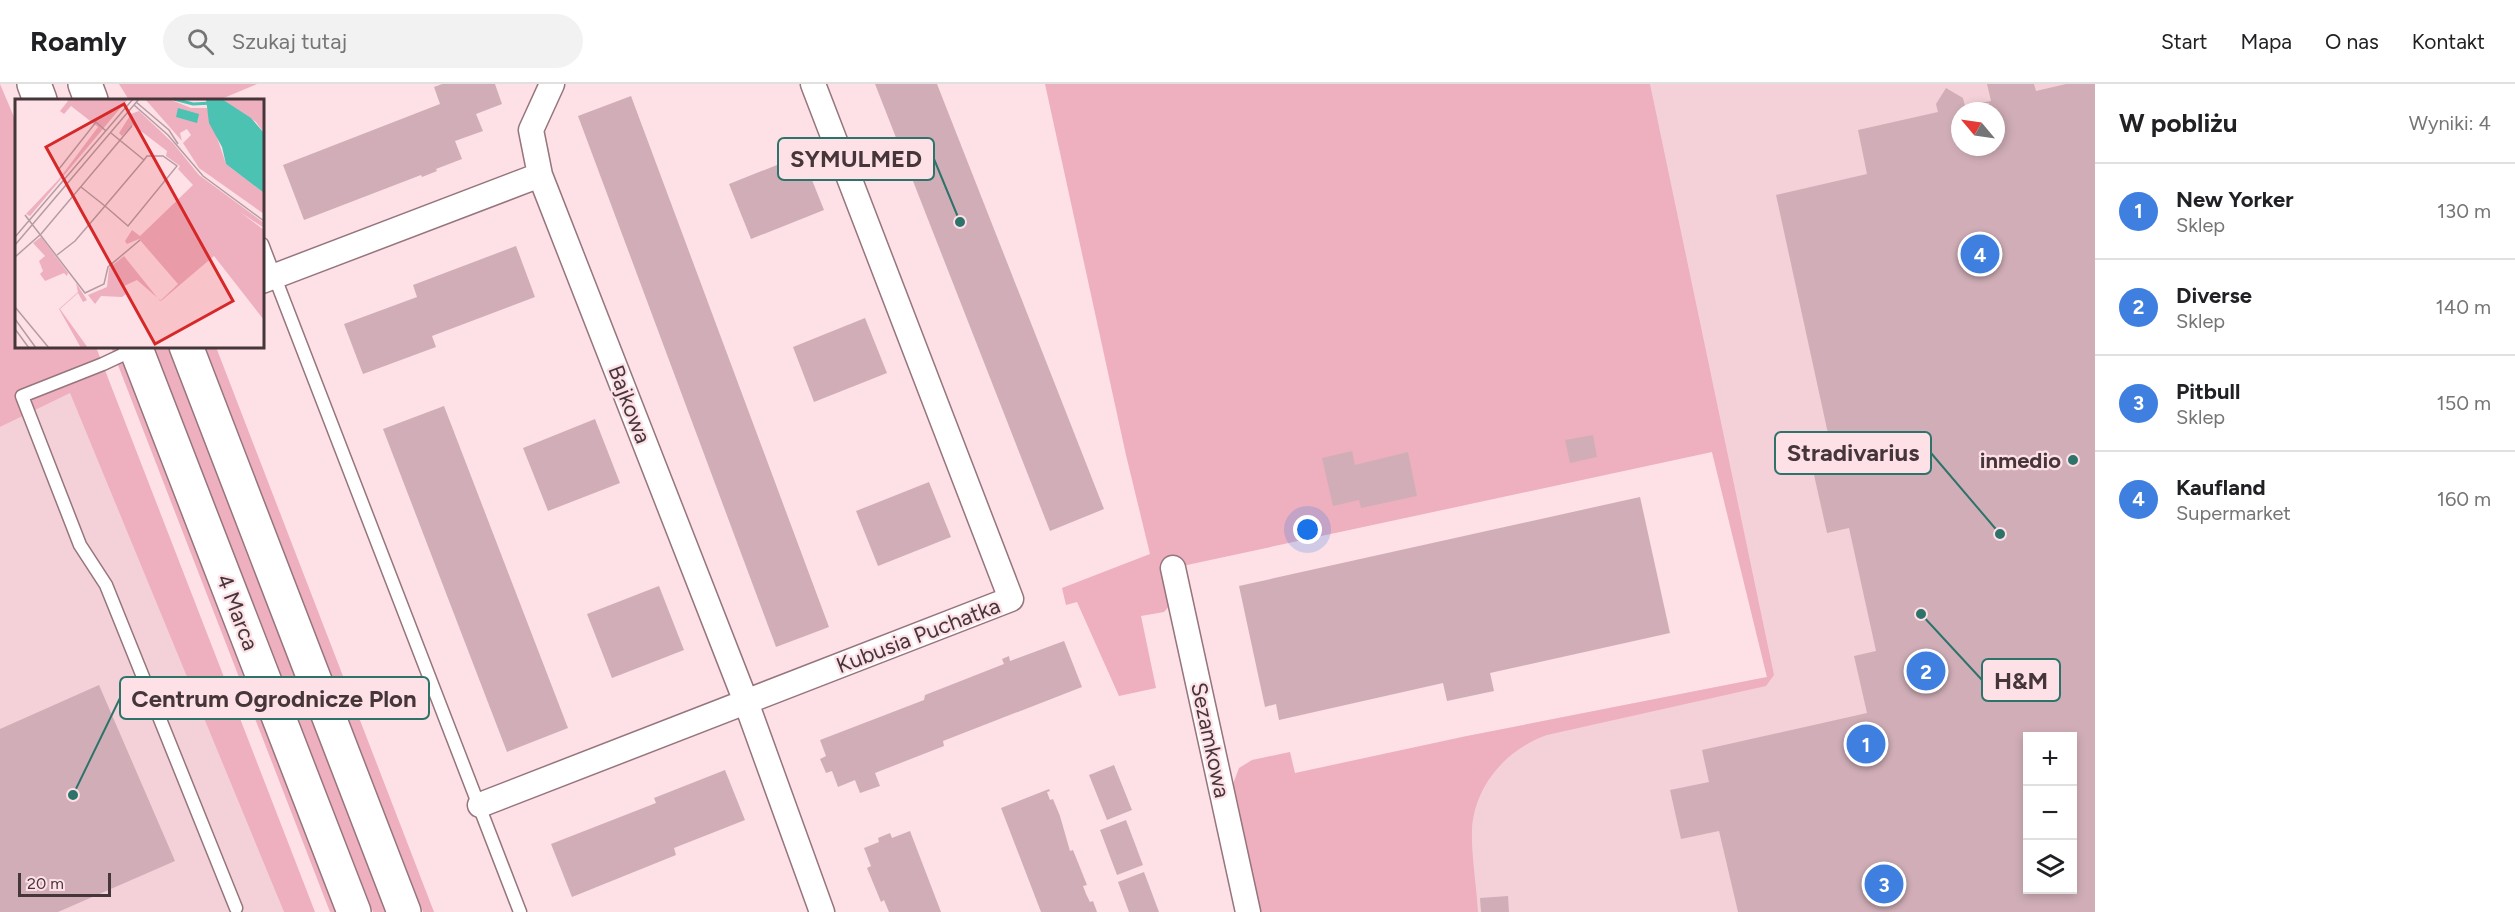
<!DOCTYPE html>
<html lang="pl">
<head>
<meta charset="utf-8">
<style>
  body { margin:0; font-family:Figtree,sans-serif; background:#f2f2f2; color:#202124 }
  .controls { position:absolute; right:18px; bottom:18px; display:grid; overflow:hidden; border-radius:0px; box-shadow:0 3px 9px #0003 }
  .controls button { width:54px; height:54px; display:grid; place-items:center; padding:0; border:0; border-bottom:2px solid #e0e0e0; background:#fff; color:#202124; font:30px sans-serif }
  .compass { position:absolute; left:1951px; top:18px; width:54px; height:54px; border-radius:50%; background:#fff; box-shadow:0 3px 9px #0003; rotate:299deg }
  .scale { position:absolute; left:18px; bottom:15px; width:93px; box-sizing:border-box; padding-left:6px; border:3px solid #45363a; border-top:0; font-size:16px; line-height:21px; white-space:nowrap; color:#45363a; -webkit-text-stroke:4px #fee0e7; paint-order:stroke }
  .you { position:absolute; left:1308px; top:446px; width:21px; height:21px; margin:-15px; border:4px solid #fff; border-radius:50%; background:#1a73e8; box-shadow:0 0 0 9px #1a73e833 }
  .badge { display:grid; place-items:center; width:39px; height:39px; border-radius:50%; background:#2d736a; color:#fff; font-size:20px; font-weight:700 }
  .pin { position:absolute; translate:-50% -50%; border:3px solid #fff; box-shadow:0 2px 6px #0006 }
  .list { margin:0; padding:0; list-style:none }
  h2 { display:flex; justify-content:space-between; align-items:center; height:78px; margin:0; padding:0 24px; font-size:26px }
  h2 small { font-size:20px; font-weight:400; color:#757577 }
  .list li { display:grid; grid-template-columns:39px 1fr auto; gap:18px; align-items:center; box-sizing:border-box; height:96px; padding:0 24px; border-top:2px solid #e0e0e0 }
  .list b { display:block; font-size:22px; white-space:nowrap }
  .list p { margin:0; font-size:20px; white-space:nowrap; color:#757577 }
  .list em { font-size:20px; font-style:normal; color:#757577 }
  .icon { flex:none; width:33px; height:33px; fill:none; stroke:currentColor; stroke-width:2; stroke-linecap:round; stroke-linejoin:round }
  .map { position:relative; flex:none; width:2095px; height:828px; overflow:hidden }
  header { display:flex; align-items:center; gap:36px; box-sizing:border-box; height:84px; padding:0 30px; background:#fff; border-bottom:2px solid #e0e0e0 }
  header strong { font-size:28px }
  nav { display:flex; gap:33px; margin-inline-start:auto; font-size:21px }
  .search { width:420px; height:54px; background:#f2f2f2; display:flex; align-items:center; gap:15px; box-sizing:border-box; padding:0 21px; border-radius:33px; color:#757577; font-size:22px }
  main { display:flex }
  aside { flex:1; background:#fff }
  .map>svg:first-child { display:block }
  .built { fill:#f4d1d8; fill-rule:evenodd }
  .green { fill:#eeafbf }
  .building { fill:#d1aeb7; fill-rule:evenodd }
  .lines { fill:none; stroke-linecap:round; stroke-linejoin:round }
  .lane-casing { stroke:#96757d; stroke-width:15 }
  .street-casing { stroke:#96757d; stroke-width:27 }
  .secondary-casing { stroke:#96757d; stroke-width:36 }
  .lane { stroke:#fff; stroke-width:12 }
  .street { stroke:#fff; stroke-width:24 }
  .secondary { stroke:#fff; stroke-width:33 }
  .poi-dot { fill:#2d736a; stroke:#fee0e7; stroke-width:2 }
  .labels { text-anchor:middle; stroke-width:4.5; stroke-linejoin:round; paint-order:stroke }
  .street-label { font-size:22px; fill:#45363a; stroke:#fee0e7 }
  .poi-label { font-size:22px; font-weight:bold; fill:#45363a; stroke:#fee0e7; text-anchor:end }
  .inset-river { fill:none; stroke:#4cc2b3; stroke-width:3 }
  .inset-road { fill:none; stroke:#b49ca2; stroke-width:1.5 }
  .view { fill:#d62828; fill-opacity:0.15; stroke:#d62828; stroke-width:3 }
  .inset-edge { fill:none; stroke:#45363a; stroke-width:3 }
  .leader { fill:none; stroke:#2d736a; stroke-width:2 }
  .callout-dot { fill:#2d736a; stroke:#fee0e7; stroke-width:2 }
  .callout { fill:#fee0e7; stroke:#2d736a; stroke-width:2 }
  .callout-label { font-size:24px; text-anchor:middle; font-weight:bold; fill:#45363a }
</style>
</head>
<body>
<header>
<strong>Roamly</strong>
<div class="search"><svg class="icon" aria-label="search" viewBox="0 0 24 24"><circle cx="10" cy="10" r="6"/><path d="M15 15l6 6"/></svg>Szukaj tutaj</div>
<nav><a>Start</a><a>Mapa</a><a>O nas</a><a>Kontakt</a></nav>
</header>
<main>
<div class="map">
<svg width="2095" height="828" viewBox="0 0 2095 828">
  <rect width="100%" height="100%" fill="#fee0e7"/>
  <path class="built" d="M1636 0H2095V828H1423L1462 653 1767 593 1712 368ZM1960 27H1996V63H1960ZM2028 652H2072V806H2028Z
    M70 308 270 792 284 828H0V343Z"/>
  <path class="green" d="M0 0 14 33 16 45V262L96 263 315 828H284L70 309 0 343Z
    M119 0H257L219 16H129Z
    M1045 0H1650L1774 591 1766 602 1547 651C1510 664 1480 695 1473 735 1469 758 1477 803 1478 828H1257L1230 708 1239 684 1252 676 1290 668 1295 689 1462 653 1767 593 1712 368 1173 484 1171 520 1164 528 1141 532 1156 604 1119 612 1077 518 1066 521 1062 504 1150 470 1126 371Z
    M111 263H118L337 828H330Z
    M154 263H169L387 828H373Z
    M206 263H216L434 828H423L206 271Z"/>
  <path class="building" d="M442 0H495L502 20 476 30 483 47 455 57 462 75 436 85 437 87 422 93 421 91 304 136 283 81 440 20 434 3Z
    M875 0H937L1104 425 1050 447Z
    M1987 0H2034L2036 7 2066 0H2095V828H1738L1719 747 1681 755 1670 706 1709 698 1702 666 1867 629 1854 572 1876 567 1849 444 1827 449 1810 373 1832 368 1776 111 1867 90 1858 46 1938 28 1936 20 1946 4 1963 14 1965 22 1991 17ZM1960 27H1996V63H1960ZM2028 652H2072V806H2028Z
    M631 12 829 543 776 563 578 32Z
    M802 71 824 126 751 155 729 100Z
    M516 162 535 213 432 252 436 263 363 290 344 240 417 213 413 201Z
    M865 234 887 289 814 318 793 263Z
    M444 322 568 644 507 668 383 345Z
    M595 335 620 399 548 427 523 364Z
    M1593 351 1597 373 1570 379 1565 356Z
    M1352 367 1355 381 1408 368 1417 412 1361 424 1359 416 1333 422 1322 374Z
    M929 398 951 453 878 482 856 427Z
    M1640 413 1670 549 1490 589 1494 607 1447 617 1443 599 1279 636 1276 620 1265 623 1239 502Z
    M659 502 684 566 612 594 587 530Z
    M1064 557 1082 603 943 657 944 662 875 689 880 702 860 709 855 696 838 703 832 687 826 689 820 675 826 672 820 656 924 616 925 611 1004 580 1002 575 1009 572 1010 577Z
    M99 601 175 777 58 828H0V645Z
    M1114 681 1132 726 1107 736 1089 691Z
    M725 686 745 736 674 764 676 771 572 813 551 760 656 719 654 714Z
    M1049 705 1050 707 1047 708 1050 716 1053 715 1060 732 1070 767 1073 766 1087 801 1083 802 1086 810 1090 818 1093 817 1097 828H1041L1001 724Z
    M1126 736 1143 781 1117 791 1100 746Z
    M910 747 923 781 941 828H889L884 816 881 818 867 784 871 782 864 764 879 758 878 754 890 749 892 754Z
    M1144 788 1159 828H1129L1118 798Z
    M1508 812 1509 828H1481L1480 814Z"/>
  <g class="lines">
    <defs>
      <path id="lane" d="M262 160 520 828
        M135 265 103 280 22 312 80 461 106 501 236 824"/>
      <path id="street" d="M552 0 531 46 540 91 746 618 822 828
        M262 197 540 91
        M1173 484 1248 828
        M480 721 1011 515 813 0"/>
      <path id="secondary" d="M34 0 40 16
        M85 0 91 16
        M135 262 354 828
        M186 262 404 828"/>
    </defs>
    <use href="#lane" class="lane-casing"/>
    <use href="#street" class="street-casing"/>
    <use href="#secondary" class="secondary-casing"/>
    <use href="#lane" class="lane"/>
    <use href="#street" class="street"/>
    <use href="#secondary" class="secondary"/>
  </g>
  <circle class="poi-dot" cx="2073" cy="376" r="6"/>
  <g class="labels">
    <g class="street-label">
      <text transform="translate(630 320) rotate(69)" y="8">Bajkowa</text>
      <text transform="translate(238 528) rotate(69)" y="8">4 Marca</text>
      <text transform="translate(918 551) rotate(-21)" y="8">Kubusia Puchatka</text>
      <text transform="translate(1211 656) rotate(78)" y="8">Sezamkowa</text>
    </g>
    <g class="poi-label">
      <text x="2061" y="384">inmedio</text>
    </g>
  </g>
  <g transform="translate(15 15)">
    <rect width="249" height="249" fill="#fee0e7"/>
    <path d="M50 0H113L15 117 11 115 44 80 83 28 56 7 49 15 45 12 53 2ZM130 0H154L176 9H192L211 65 249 94V115L184 69 168 44 176 36 172 30 165 34 167 42ZM207 0 249 1V34L241 23ZM124 12 158 44 184 76 249 124V129L225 113 249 131V221L199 157 146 202 122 181 107 188 111 195 107 198 86 197 80 205 73 196 92 188 94 169 109 157 145 202 163 185 124 140 112 145 110 142 117 131 125 137 178 86 163 70 165 67 151 57 152 52 118 26 107 37 104 34 116 15ZM26 138 53 174 52 177 49 174 30 182 25 175 28 172 24 162 30 157 18 144ZM61 184 72 201 68 203 63 194 45 210 73 249H66L44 210 63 193Z" fill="#eeafbf"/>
    <path d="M191 0H207L236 19 249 34V94L211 65 207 48 194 24ZM163 9 184 15 182 24 161 18Z" fill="#4cc2b3"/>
    <path class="inset-river" d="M159 0 178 5 198 4"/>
    <path class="inset-road" d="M121 3 154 31 163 45M119 6 153 36 188 77 249 122M96 34 129 61M44 70 81 23 91 32M10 116 70 194 89 185 93 168 125 141M0 138 118 0M0 146 124 0M42 156 60 142 90 107 129 61 132 57H148L162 67 113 127 90 107 66 88M0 158 26 135 117 27M0 208 34 249M0 220 21 249M0 230 14 249"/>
    <path class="view" d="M109 5 218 202 140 245 31 48Z"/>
    <rect width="249" height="249" class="inset-edge"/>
  </g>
  <path class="leader" d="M960 138L934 75M2000 450L1931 369M1921 530L1982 596M73 711L120 614"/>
  <g class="callout-dot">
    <circle cx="960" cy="138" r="6"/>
    <circle cx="2000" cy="450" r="6"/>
    <circle cx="1921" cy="530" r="6"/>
    <circle cx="73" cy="711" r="6"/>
  </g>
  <g class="callout">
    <rect x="778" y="54" width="156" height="42" rx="6"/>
    <rect x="1775" y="348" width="156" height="42" rx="6"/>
    <rect x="1982" y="575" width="78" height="42" rx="6"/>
    <rect x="120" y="593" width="309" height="42" rx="6"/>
  </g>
  <g class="callout-label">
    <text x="856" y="83">SYMULMED</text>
    <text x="1853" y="377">Stradivarius</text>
    <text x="2021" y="605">H&amp;M</text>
    <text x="274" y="623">Centrum Ogrodnicze Plon</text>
  </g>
</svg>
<div class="controls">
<button>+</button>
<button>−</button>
<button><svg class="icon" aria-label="layers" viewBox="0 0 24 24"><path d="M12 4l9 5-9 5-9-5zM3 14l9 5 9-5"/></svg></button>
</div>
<svg class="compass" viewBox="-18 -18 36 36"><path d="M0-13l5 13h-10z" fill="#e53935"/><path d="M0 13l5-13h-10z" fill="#757577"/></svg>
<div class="scale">20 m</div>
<div class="you"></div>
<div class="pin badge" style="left:1866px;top:660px;background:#3f7fe0">1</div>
<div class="pin badge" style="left:1926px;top:587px;background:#3f7fe0">2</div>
<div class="pin badge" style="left:1884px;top:800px;background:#3f7fe0">3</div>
<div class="pin badge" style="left:1980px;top:170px;background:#3f7fe0">4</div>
</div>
<aside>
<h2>W pobliżu<small>Wyniki: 4</small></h2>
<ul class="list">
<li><span class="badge" style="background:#3f7fe0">1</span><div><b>New Yorker</b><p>Sklep</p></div><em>130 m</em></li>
<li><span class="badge" style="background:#3f7fe0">2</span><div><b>Diverse</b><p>Sklep</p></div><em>140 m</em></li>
<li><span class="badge" style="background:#3f7fe0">3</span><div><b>Pitbull</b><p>Sklep</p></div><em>150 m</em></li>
<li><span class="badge" style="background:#3f7fe0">4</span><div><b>Kaufland</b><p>Supermarket</p></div><em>160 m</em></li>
</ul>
</aside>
</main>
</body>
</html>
